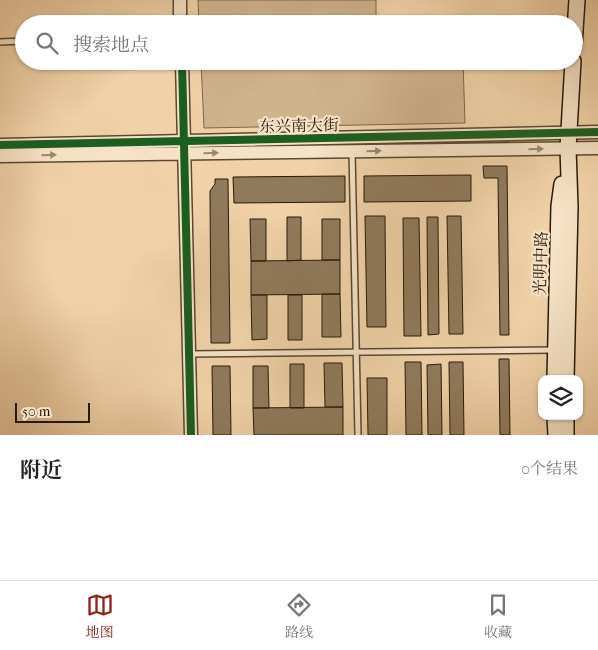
<!DOCTYPE html>
<html lang="zh">
<head>
<meta charset="utf-8">
<style>
  body { margin:0; font-family:"IM FELL French Canon","Noto Serif SC",serif; background:#f2f2f2; color:#222 }
  .controls { position:absolute; right:15px; bottom:15px; display:grid; overflow:hidden; border-radius:10px; box-shadow:0 1px 4px #0004 }
  .controls button { width:45px; height:45px; display:grid; place-items:center; padding:0; border:0; border-bottom:1px solid #e0e0e0; background:#fff; color:#222; font:25px sans-serif }
  .scale { position:absolute; left:15px; bottom:12px; width:75px; box-sizing:border-box; padding-left:5px; border:2px solid #271a0a; border-top:0; font-size:14px; line-height:18px; white-space:nowrap; color:#271a0a; -webkit-text-stroke:4px #f6e2c6; paint-order:stroke }
  .list { margin:0; padding:0; list-style:none }
  h2 { display:flex; justify-content:space-between; align-items:center; height:65px; margin:0; padding:0 20px; font-size:21px }
  h2 small { font-size:16px; font-weight:400; color:#767676 }
  .icon { flex:none; width:28px; height:28px; fill:none; stroke:currentColor; stroke-width:2; stroke-linecap:round; stroke-linejoin:round }
  .map { position:relative; flex:none; width:598px; height:435px; overflow:hidden }
  .search { position:absolute; background:#fff; box-shadow:0 1px 4px #0004; left:15px; right:15px; top:15px; height:55px; display:flex; align-items:center; gap:12px; box-sizing:border-box; padding:0 18px; border-radius:28px; color:#767676; font-size:19px }
  .sheet { height:145px; background:#fff }
  nav { display:flex; justify-content:space-around; align-items:center; box-sizing:border-box; height:70px; border-top:1px solid #e0e0e0; background:#fff; font-size:14px; color:#767676 }
  nav a { display:grid; justify-items:center; gap:2px }
  nav .on { color:#8f2418 }
  .map>svg:first-child { display:block }
  .green { fill:#cfb38d; stroke:#7b664c }
  .building { fill:#907a5c; stroke:#271a0a }
  .lines { fill:none; stroke-linecap:round; stroke-linejoin:round }
  .service-casing { stroke:#5a4832; stroke-width:8 }
  .tertiary-casing { stroke:#5a4832; stroke-width:15 }
  .secondary-casing { stroke:#271a0a; stroke-width:18 }
  .service { stroke:#f6e2c6; stroke-width:5 }
  .tertiary { stroke:#f6e2c6; stroke-width:12 }
  .secondary { stroke:#f6e2c6; stroke-width:15 }
  .cycleway-casing { stroke:#f6e2c6; stroke-width:11 }
  .cycleway { stroke:#1b5e20; stroke-width:8 }
  .oneway { fill:#998871 }
  .labels { text-anchor:middle; stroke-width:4.5; stroke-linejoin:round; paint-order:stroke }
  .street-label { font-size:16px; fill:#271a0a; stroke:#f6e2c6 }
</style>
</head>
<body>
<div class="map">
<svg width="598" height="435" viewBox="0 0 598 435">
  <rect width="100%" height="100%" fill="#f1d2a8"/>
  <filter id="stains"><feTurbulence type="fractalNoise" baseFrequency=".004" numOctaves="4"/><feColorMatrix values="0 0 0 0 .2 0 0 0 0 .09 0 0 0 0 .02 0 0 0 .5 -.17"/></filter>
  <radialGradient id="worn" r=".72"><stop offset=".6" stop-color="#630" stop-opacity="0"/><stop offset="1" stop-color="#630" stop-opacity=".3"/></radialGradient>
  <path class="green" d="M198 0H376V22L392 24H199Z
    M201 61H463L465 123 204 128Z"/>
  <path class="building" d="M483 166H507L509 335H500L498 178H484Z
    M471 175V201L364 202V176Z
    M345 176V202L234 203 233 177Z
    M215 179H228L230 343H211L210 191 215 184Z
    M365 216H385L386 327H367Z
    M447 216H461L463 334H449Z
    M287 217H301V260L287 261Z
    M427 217H438L439 334 428 335Z
    M403 218H419L421 336H404Z
    M250 219H266V261H251Z
    M322 219H340V260H322Z
    M340 260V294L251 295V261Z
    M322 294H340L341 337H322Z
    M251 295H267V339L252 340Z
    M288 295H302V340H288Z
    M499 359H509L510 435H500Z
    M405 362H421L422 435H406Z
    M449 362H463L464 435H450Z
    M324 363H342L343 407H325Z
    M290 364H304V408H290Z
    M441 364 442 435H428L427 365Z
    M212 366H230L231 435H213Z
    M253 366H268L269 408H253Z
    M367 378H387V435H368Z
    M343 407V435H254L253 408Z"/>
  <g class="lines">
    <defs>
      <path id="service" d="M0 42 24 41
        M352 151 358 435
        M190 354 554 350"/>
      <path id="tertiary" d="M180 0V24
        M182 61 191 435
        M0 145 598 132
        M0 156 598 148"/>
      <path id="secondary" d="M574 46 577 0
        M555 379 559 206 562 184
        M566 379 570 207 568 148 573 61
        M555 416 556 435
        M566 416V435"/>
    </defs>
    <use href="#service" class="service-casing"/>
    <use href="#tertiary" class="tertiary-casing"/>
    <use href="#secondary" class="secondary-casing"/>
    <use href="#service" class="service"/>
    <use href="#tertiary" class="tertiary"/>
    <use href="#secondary" class="secondary"/>
    <defs>
      <path id="cycleway" d="M182 61 191 435
        M0 145 598 132"/>
    </defs>
    <use href="#cycleway" class="cycleway-casing"/>
    <use href="#cycleway" class="cycleway"/>
  </g>
  <defs><path id="oneway-solid" d="M-6-.8H1V-3.2L6.5 0L1 3.2V.8H-6Z" transform="scale(1.25)"/></defs>
  <g class="oneway">
    <use href="#oneway-solid" transform="translate(536 149) rotate(-1)"/>
    <use href="#oneway-solid" transform="translate(374 151) rotate(-1)"/>
    <use href="#oneway-solid" transform="translate(211 153) rotate(-1)"/>
    <use href="#oneway-solid" transform="translate(49 155) rotate(-1)"/>
  </g>
  <g class="labels">
    <g class="street-label">
      <text transform="translate(299 125) rotate(-1)" y="6">东兴南大街</text>
      <text transform="translate(540 263) rotate(-88)" y="6">光明中路</text>
    </g>
  </g>
  <rect width="100%" height="100%" filter="url(#stains)"/>
  <rect width="100%" height="100%" fill="url(#worn)"/>
</svg>
<div class="controls">
<button><svg class="icon" aria-label="layers" viewBox="0 0 24 24"><path d="M12 4l9 5-9 5-9-5zM3 14l9 5 9-5"/></svg></button>
</div>
<div class="scale">50 m</div>
<div class="search"><svg class="icon" aria-label="search" viewBox="0 0 24 24"><circle cx="10" cy="10" r="6"/><path d="M15 15l6 6"/></svg>搜索地点</div>
</div>
<section class="sheet">
<h2>附近<small>0个结果</small></h2>
<ul class="list">
</ul>
</section>
<nav>
<a class="on"><svg class="icon" aria-label="map" viewBox="0 0 24 24"><path d="M3 6l6-2 6 2 6-2v14l-6 2-6-2-6 2zM9 4v14M15 6v14"/></svg>地图</a>
<a><svg class="icon" aria-label="directions" viewBox="0 0 24 24"><path d="M12 3l9 9-9 9-9-9zM9 14v-3h6M13 9l2 2-2 2"/></svg>路线</a>
<a><svg class="icon" aria-label="saved" viewBox="0 0 24 24"><path d="M7 4h10v16l-5-4-5 4z"/></svg>收藏</a>
</nav>
</body>
</html>
